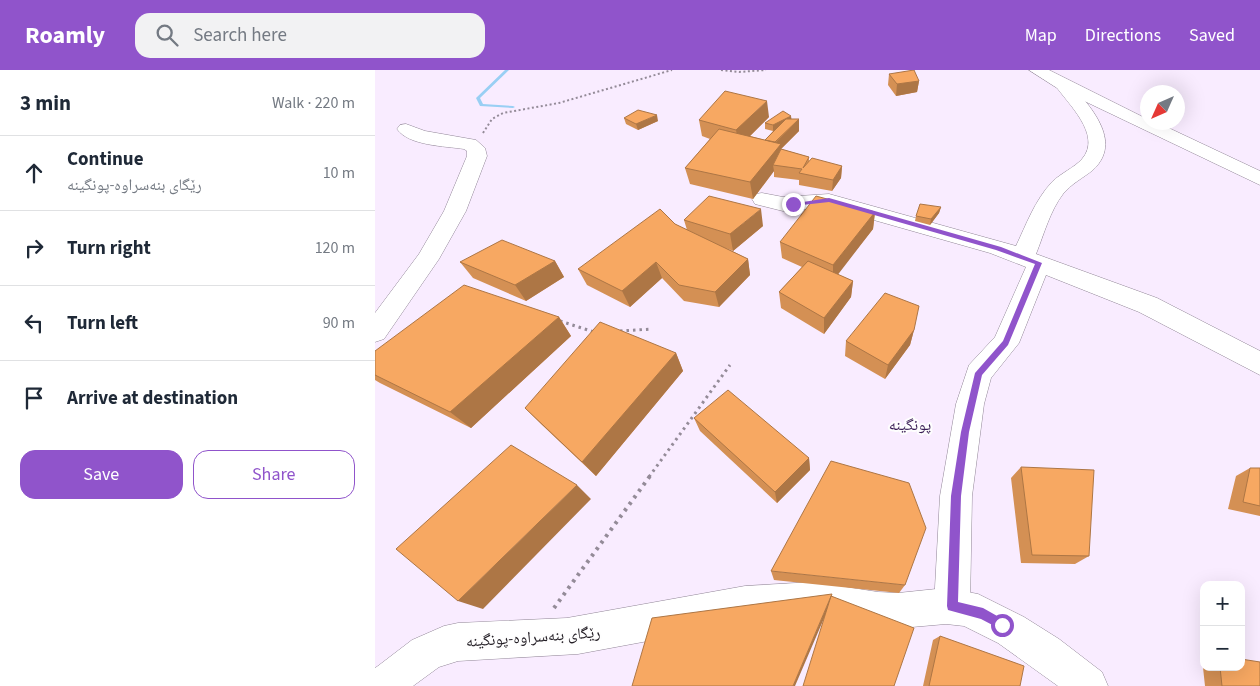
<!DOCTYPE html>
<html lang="en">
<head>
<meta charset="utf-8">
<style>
  body { margin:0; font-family:"Source Sans 3","Noto Naskh Arabic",sans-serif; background:#f2f2f3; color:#1f2937 }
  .controls { position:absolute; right:15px; bottom:15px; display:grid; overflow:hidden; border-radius:10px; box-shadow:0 5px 20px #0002 }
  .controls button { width:45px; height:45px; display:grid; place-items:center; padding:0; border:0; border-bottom:1px solid #e0e1e3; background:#fff; color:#1f2937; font:25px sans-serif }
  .compass { position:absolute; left:765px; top:15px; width:45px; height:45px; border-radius:50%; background:#fff; box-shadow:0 5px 20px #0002; rotate:225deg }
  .stop { position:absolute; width:15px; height:15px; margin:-11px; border:4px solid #9054cb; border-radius:50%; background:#fff }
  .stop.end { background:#9054cb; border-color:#fff; box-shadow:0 1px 5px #0008 }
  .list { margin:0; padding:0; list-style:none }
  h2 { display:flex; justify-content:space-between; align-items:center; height:65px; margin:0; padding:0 20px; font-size:21px }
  h2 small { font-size:16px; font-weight:400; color:#747a83 }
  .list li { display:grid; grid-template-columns:32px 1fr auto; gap:15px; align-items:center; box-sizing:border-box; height:75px; padding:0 20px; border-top:1px solid #e0e1e3 }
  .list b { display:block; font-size:19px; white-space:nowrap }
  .list p { margin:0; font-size:16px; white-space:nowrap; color:#747a83 }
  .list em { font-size:16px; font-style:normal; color:#747a83 }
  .actions { display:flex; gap:10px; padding:15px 20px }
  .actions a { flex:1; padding:11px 0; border:1px solid #9054cb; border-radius:15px; text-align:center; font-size:18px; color:#9054cb }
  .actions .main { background:#9054cb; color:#fff }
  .icon { flex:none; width:28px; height:28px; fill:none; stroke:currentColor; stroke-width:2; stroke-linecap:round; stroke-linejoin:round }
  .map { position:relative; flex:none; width:885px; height:616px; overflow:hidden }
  header { display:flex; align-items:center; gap:30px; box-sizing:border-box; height:70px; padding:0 25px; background:#9054cb; color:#fff }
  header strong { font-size:24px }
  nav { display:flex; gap:28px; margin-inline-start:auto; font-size:18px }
  .search { width:350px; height:45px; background:#f2f2f3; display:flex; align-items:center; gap:12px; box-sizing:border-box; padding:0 18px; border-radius:15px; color:#747a83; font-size:19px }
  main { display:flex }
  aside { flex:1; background:#fff }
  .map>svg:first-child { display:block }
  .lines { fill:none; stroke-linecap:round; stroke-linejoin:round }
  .stream { fill:#99cff4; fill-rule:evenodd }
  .minor-casing { stroke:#918697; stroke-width:1 }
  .major-casing { stroke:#918697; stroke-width:1 }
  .path-far2 { stroke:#948b98; stroke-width:2; stroke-dasharray:2 2.5; stroke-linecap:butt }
  .path-far1 { stroke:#948b98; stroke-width:3; stroke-dasharray:2.5 4; stroke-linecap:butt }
  .path { stroke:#948b98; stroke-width:4; stroke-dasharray:3 5; stroke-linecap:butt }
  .minor { fill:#fff; fill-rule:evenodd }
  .major { fill:#fff; fill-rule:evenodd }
  .wall { fill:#d49054 }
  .shaded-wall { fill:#ad7645 }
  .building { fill:#f7a862; stroke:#ad7645 }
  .route { fill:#9054cb }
  .labels { text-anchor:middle; stroke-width:4; stroke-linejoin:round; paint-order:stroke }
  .quarter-label { font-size:16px; fill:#3b1e57; stroke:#fefefe }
  .near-street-label { font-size:16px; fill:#252027; stroke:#fefefe }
</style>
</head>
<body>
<header>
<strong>Roamly</strong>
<div class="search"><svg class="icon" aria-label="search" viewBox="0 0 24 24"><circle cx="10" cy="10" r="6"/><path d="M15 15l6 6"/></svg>Search here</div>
<nav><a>Map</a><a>Directions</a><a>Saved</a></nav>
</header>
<main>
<aside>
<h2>3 min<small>Walk · 220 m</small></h2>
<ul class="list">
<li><svg class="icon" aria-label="ahead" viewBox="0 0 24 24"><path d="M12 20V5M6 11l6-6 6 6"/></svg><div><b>Continue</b><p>رێگای بنەسراوە-پونگینە</p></div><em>10 m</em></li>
<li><svg class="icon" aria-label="right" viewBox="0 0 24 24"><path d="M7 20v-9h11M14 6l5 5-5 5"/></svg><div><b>Turn right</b></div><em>120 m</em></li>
<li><svg class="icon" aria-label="left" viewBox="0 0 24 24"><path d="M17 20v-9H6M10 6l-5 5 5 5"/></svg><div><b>Turn left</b></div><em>90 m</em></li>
<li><svg class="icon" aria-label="arrive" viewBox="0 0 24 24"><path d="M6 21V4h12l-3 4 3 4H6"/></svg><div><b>Arrive at destination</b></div></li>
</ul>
<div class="actions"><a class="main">Save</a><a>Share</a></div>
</aside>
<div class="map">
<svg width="885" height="616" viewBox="0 0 885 616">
  <rect width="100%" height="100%" fill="#f9ecff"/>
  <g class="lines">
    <path class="stream" d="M130 0H134L105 28 108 34 138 36 140 37 138 38 105 36 101 28Z"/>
    <defs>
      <path id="minor" d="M688 10 694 12C714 35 749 71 718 100 708 108 696 114 688 124 675 141 669 164 661 184L782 228 885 281V305L764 242 671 205 644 273 616 308 609 334 597 426 595 536 590 549 577 554 564 549 559 536 565 426 581 334 594 295 620 267 651 197 615 183 453 137 408 141 380 134 377 129 380 124 387 123 408 127 454 124 641 176C651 155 660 130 677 112 686 103 699 98 707 89 728 65 692 33 680 15Z
        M31 54 50 61 101 70 110 78 112 86 91 141 64 189 9 269 0 272V243L44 184 69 141 92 86V81L89 79C70 76 34 76 22 59L25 55Z"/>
      <path id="major" d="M654 0H674L772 49V52H781L885 101V115L682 18Z
        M438 512 503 522 523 523 571 518 603 524 649 547 684 569 727 602 733 616H683L623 573 589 556 571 554 514 559 427 548 370 553 203 584 83 591 64 597 38 616H0V598L3 596 37 570 69 556 83 553 192 548 370 516Z"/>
    </defs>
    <use href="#minor" class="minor-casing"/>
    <use href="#major" class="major-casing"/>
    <path class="path-far2" d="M346 0 364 2 391 0
      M108 63 117 49 128 43 184 33 297 0"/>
    <path class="path-far1" d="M185 251 219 262
      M245 261 277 259
      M274 407 355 295"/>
    <path class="path" d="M179 538 275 406"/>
    <use href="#minor" class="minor"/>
    <use href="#major" class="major"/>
  </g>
  <path class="wall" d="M514 4 544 11 542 22 521 26 513 15Z
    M416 46V49H424V61L406 79 434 87V92L467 96 466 108 457 121 424 115V110L399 107V101L378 129 315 114 310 98 335 69 327 66 324 50 394 47 375 66 390 70 398 61 390 59V53Z
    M249 48 283 51 263 60 251 54Z
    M566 137 564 143 555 155 540 151 541 146Z
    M500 142 498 159 462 204 478 211 476 227 449 264 406 238 404 222 427 197 407 188 405 172Z
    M309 150 388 156 358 181 351 178 373 189 375 205 344 237 309 231 287 208 255 237 212 215 203 199 300 154 312 160Z
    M180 191 189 207 151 231 98 208 85 192Z
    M184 247 196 266 96 358 5 313 0 310V281Z
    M539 260 535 275 510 309 470 286 471 271Z
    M301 283 308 301 221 406 167 355 150 338Z
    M319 348 434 388 435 400 402 433 325 361Z
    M646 397 714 486 700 494 646 493 636 408Z
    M875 398H885V446L853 439 861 406Z
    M396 501 530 515 524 523 399 510Z
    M565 566 645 616H548L558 570Z
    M827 588H829V597H866L885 616H830Z"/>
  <path class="shaded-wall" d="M544 11 542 22 521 26 522 14Z
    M392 31 394 47 364 77 361 60Z
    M282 45 283 51 263 60 261 54Z
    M416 46 417 52 398 61V55Z
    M424 49V61L406 79 398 95 399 101 378 129 375 112 398 75Z
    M467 96 466 108 457 121 458 110Z
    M566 137 564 143 555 155 556 149Z
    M386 139 388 156 358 181 355 164Z
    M500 142 498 159 458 211V195Z
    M373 189 375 205 344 237 340 222Z
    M180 191 189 207 151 231 140 215Z
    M281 192 287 208 255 237 247 221Z
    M478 211 476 227 449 264V248Z
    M184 247 196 266 96 358 75 342Z
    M539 260 535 275 510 309 513 295Z
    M301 283 308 301 221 406 207 392Z
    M434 388 435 400 402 433 400 422Z
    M202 415 216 429 108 539 83 531Z
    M457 524 456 532 420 616H418Z"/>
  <path class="building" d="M539 0 544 11 522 14 514 4Z
    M350 21 392 31 361 60 324 50Z
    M263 40 282 45 261 54 249 48Z
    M408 41 416 46 398 55 390 53Z
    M411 49H424L400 72 390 70Z
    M344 59 406 74 375 112 310 98Z
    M406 79 434 87 428 98 437 88 467 96 458 110 424 103 427 99 398 95Z
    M334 126 386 139 355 164 309 150Z
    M441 126 500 142 458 195 405 172Z
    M545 134 566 137 556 149 541 146Z
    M285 139 300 154 373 189 340 222 304 215 281 192 247 221 203 199Z
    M127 170 180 191 140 215 85 192Z
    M433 191 478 211 449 248 404 222Z
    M89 215 184 247 75 342 0 305V281Z
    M510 223 544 236 539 260 513 295 471 271Z
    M225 252 301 283 207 392 150 338Z
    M353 320 434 388 400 422 319 348Z
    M136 375 202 415 83 531 21 479Z
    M456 391 534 413 551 458 530 515 396 501Z
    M646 397 719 400 714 486 657 485Z
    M875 398H885V436L868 432Z
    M457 524 418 616H257L277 548Z
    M456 526 539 558 519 616H428Z
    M565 566 649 596 645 616H554Z
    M866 589 885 592V616H847L845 597H866Z"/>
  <path class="route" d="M454 128 626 177 667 193 633 275 607 305 594 362 586 426 583 532 608 538 631 551 633 555 627 560 606 549 573 540 572 536 576 426 586 362 600 303 628 271 660 194 621 180 454 132 418 136 415 134Z"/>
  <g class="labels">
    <g class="quarter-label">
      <text x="535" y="360">پونگینە</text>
    </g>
    <g class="near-street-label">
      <text transform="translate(158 566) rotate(-4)" y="6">رێگای بنەسراوە-پونگینە</text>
    </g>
  </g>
</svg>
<div class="controls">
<button>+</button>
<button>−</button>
</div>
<svg class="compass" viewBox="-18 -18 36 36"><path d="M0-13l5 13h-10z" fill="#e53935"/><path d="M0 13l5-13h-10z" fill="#747a83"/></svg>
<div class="stop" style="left:627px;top:555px"></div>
<div class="stop end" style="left:418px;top:134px"></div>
</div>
</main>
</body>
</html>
